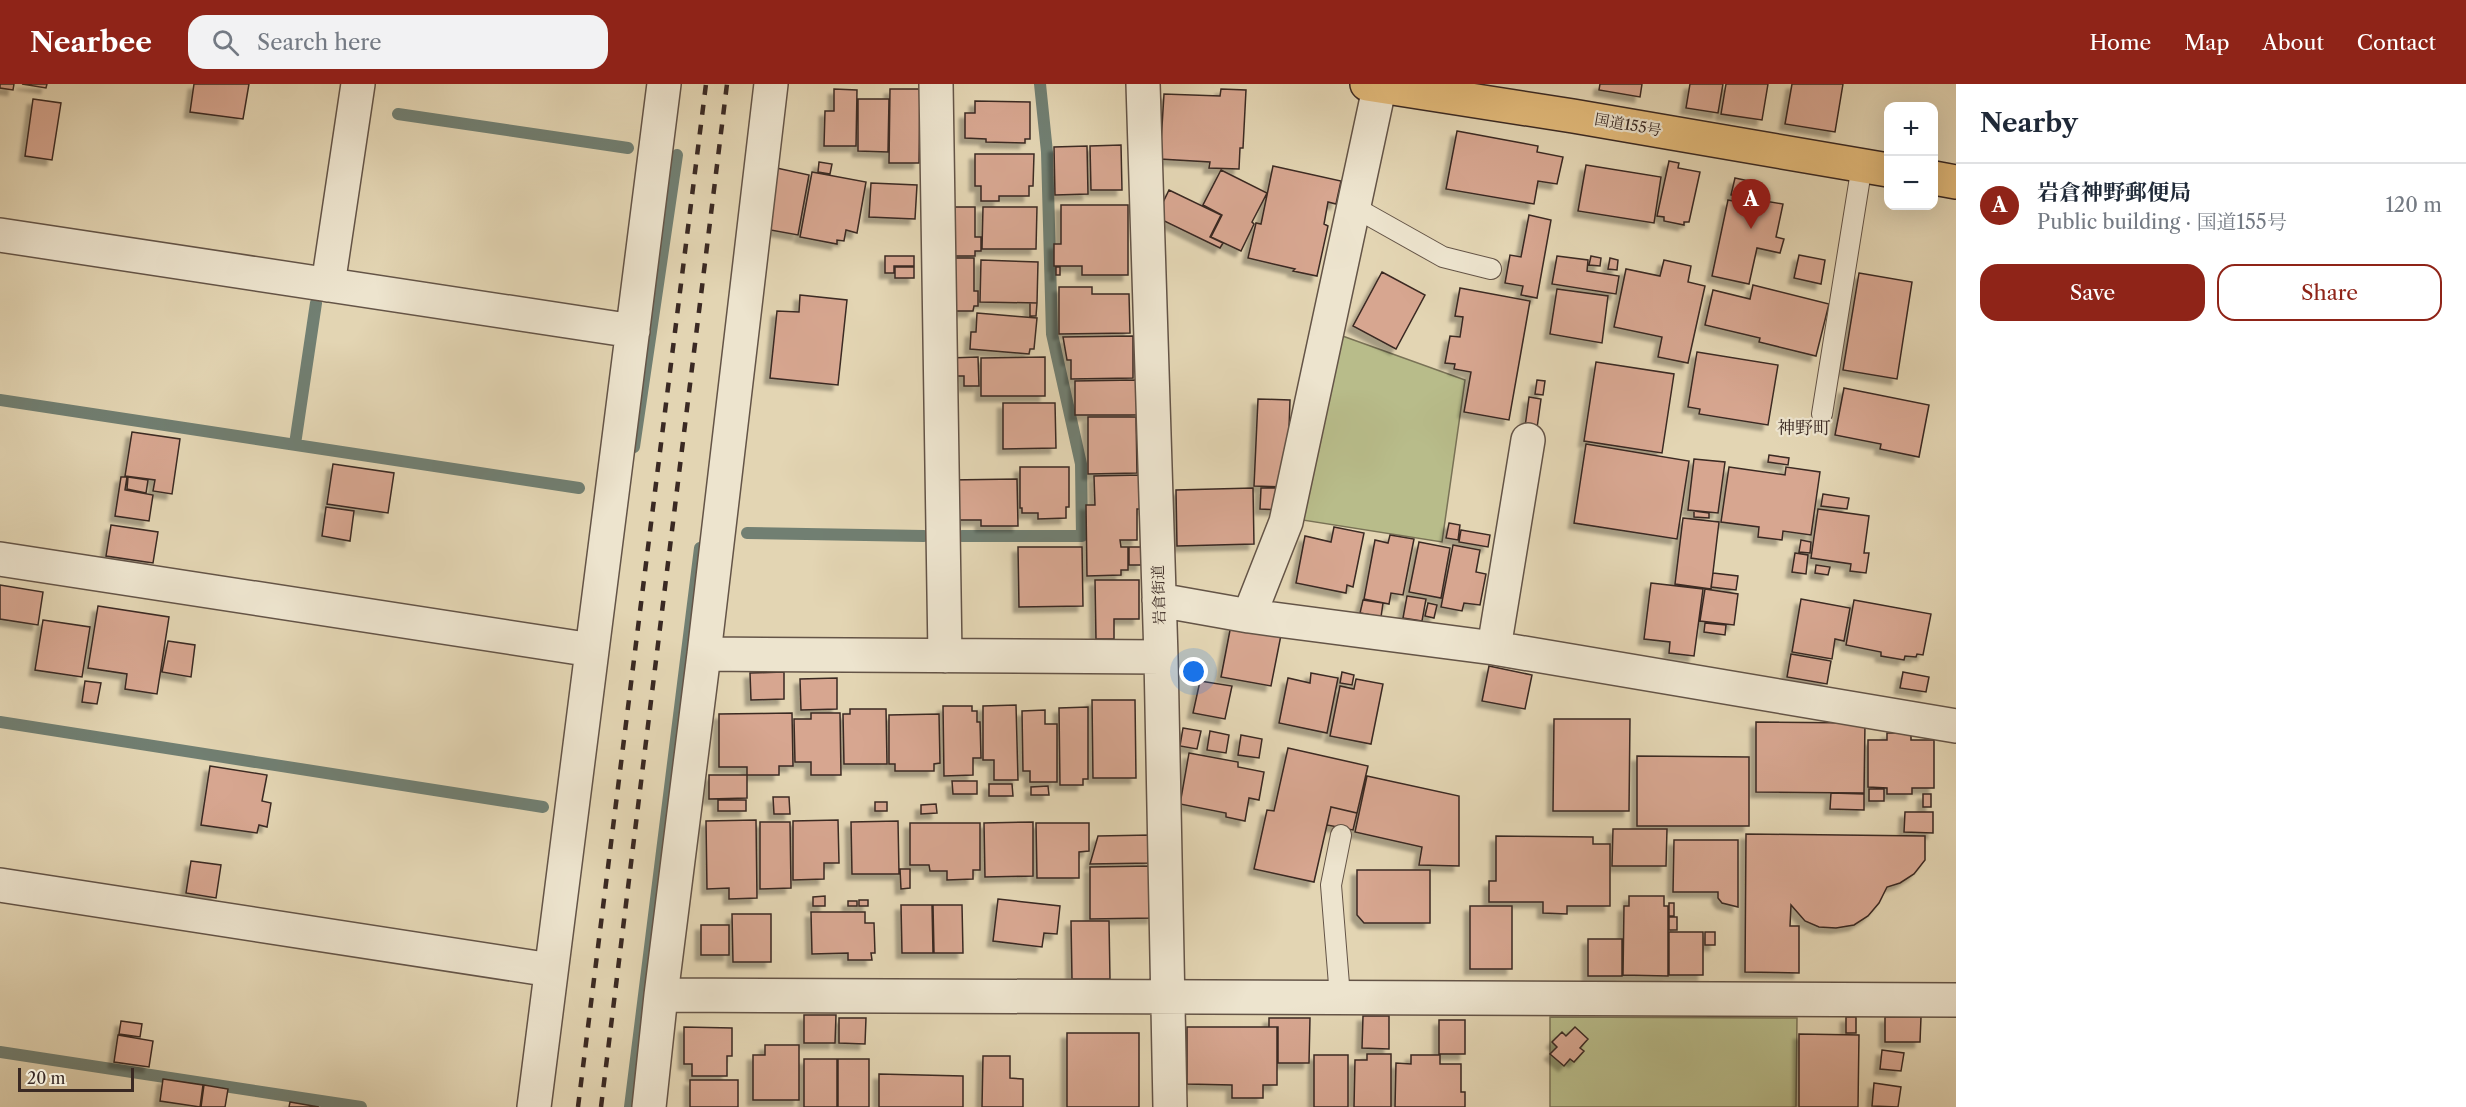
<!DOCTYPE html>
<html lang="en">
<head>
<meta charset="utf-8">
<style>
  body { margin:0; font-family:"Libre Caslon Text","Noto Serif JP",serif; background:#f2f2f3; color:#1f2937 }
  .controls { position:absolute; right:18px; top:18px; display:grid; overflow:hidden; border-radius:12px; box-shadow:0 6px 24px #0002 }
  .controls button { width:54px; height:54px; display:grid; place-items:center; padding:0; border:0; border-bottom:2px solid #e0e1e3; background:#fff; color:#1f2937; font:30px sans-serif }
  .scale { position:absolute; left:18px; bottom:15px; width:116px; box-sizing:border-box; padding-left:6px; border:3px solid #3a2923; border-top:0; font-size:16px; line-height:21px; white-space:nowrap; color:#3a2923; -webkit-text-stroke:4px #ede4ce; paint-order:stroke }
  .you { position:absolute; left:1194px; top:588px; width:21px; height:21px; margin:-15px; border:4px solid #fff; border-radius:50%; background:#1a73e8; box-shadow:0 0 0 9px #1a73e833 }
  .badge { display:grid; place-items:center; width:39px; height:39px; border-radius:50%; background:#8f2418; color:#fff; font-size:20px; font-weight:700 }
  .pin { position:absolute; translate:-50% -50px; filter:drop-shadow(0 2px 3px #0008) }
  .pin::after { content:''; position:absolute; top:32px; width:21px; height:18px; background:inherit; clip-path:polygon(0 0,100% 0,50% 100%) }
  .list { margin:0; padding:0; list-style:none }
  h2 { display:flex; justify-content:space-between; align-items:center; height:78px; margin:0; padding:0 24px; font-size:26px }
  h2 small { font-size:20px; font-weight:400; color:#747a83 }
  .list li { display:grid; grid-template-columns:39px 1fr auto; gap:18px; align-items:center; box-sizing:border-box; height:84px; padding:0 24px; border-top:2px solid #e0e1e3 }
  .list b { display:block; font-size:22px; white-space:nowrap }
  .list p { margin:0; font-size:20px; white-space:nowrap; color:#747a83 }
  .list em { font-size:20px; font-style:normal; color:#747a83 }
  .actions { display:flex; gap:12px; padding:18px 24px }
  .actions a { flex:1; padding:14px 0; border:2px solid #8f2418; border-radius:18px; text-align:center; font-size:21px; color:#8f2418 }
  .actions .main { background:#8f2418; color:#fff }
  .icon { flex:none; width:33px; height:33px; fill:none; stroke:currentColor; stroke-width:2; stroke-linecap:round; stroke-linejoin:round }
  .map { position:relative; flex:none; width:1956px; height:1023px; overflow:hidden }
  header { display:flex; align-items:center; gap:36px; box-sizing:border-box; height:84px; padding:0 30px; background:#8f2418; color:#fff }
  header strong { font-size:28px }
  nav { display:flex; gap:33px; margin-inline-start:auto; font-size:21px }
  .search { width:420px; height:54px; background:#f2f2f3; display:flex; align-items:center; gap:15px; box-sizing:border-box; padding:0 21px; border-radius:18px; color:#747a83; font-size:22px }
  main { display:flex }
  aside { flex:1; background:#fff }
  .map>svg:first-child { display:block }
  .green { fill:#b8bc8a; stroke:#797256; stroke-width:1.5 }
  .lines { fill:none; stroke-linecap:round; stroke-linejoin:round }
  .stream { stroke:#717f72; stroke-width:12 }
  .building { fill:#d7a690; stroke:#3a2923; stroke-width:1.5; filter:url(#shadow) }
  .lane-casing { stroke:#645447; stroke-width:22 }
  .street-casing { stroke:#645447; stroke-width:36 }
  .highway-casing { stroke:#3a2923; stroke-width:36 }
  .lane { stroke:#ede4ce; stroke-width:20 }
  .street { stroke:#ede4ce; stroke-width:33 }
  .highway { stroke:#e2ba7a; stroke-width:33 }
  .rail { stroke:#3a2923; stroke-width:4.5; stroke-dasharray:10 10; stroke-linecap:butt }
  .labels { text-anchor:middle; stroke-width:4.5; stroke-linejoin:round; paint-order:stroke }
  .street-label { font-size:15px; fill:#3a2923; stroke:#ede4ce }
  .quarter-label { font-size:18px; fill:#3a2923; stroke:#ede4ce }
</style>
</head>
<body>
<header>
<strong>Nearbee</strong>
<div class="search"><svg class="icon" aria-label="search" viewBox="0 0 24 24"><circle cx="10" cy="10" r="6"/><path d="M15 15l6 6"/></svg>Search here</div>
<nav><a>Home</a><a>Map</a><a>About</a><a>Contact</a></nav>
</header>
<main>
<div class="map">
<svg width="1956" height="1023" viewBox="0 0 1956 1023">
  <defs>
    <filter id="shadow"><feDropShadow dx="-5.5" dy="5.5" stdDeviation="1.5" flood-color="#0004"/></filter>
  </defs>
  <rect width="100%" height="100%" fill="#e3d5b3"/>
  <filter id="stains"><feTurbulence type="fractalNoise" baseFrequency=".00333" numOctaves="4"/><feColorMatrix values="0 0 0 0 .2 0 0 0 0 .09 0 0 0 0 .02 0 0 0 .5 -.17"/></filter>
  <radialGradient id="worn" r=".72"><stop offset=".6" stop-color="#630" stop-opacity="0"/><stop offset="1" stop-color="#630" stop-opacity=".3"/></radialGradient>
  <path class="green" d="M1337 250 1465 296 1442 458 1296 435Z
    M1550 933 1797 934 1796 1023H1550Z"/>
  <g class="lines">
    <path class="stream" d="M398 30 628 64
      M0 316 579 404
      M295 360 316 219
      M634 363 677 71
      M747 449 924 452
      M962 452H1082L1081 380 1052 250 1047 68 1040 0
      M0 638 543 723
      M0 968 361 1023
      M630 1023 700 464"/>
  </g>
  <path class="building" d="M0 0H14L13 6 0 4Z
    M22 0H47L46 4Z
    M194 0H249L243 35 190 28Z
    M1600 0H1642L1640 13 1599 6Z
    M1690 0H1723L1718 29 1686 24Z
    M1726 0H1768L1762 36 1721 30Z
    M1792 0H1843L1835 48 1785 40Z
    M834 5 857 6 856 62H824L825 27H834Z
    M890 5H920L919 79H889Z
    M1221 5 1246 6 1243 64H1240L1239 85 1209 84 1210 78 1160 75 1164 10 1220 12Z
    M33 15 61 19 52 76 25 72Z
    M858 15H889L888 68 858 67Z
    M975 17 1030 18V55H1025V59L986 58V55L965 54V29H975Z
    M1457 47 1538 62 1537 68 1563 73 1557 100 1538 97 1534 120 1446 105Z
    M1121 61 1122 106H1091L1090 62Z
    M1087 62 1088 110 1055 111 1054 63Z
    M975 70H1034L1033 102H1029V112H999V117H981V102H975Z
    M1669 77 1679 79 1678 84 1700 88 1689 138H1684V141L1664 137V133L1657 132Z
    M819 78 832 80 830 90 818 88Z
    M1586 81 1661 93 1654 139 1578 127Z
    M1273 82 1341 97 1336 120 1328 118 1324 140 1328 142 1317 192 1293 187 1295 185 1248 174 1256 139 1261 140Z
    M772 83 809 91 798 151 760 144Z
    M1221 86 1267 109 1252 138 1254 140 1241 167 1211 153 1222 131 1203 121Z
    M812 88 866 98 857 149 846 146 844 157 837 156V160L800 153Z
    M1735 94 1754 98 1750 115 1731 111Z
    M871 99 917 101 915 135 869 133Z
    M1169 106 1221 131 1210 153 1223 159 1220 164 1156 133Z
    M1728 116 1764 123 1765 117 1783 120 1776 153 1784 155 1780 169 1757 164 1749 200 1712 192Z
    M1061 121H1128V191H1082V182H1054V160H1061Z
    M951 123H975V153H981V167H975V172H950Z
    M983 123H1037L1036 165H982Z
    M1529 131 1551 136 1537 214 1521 211 1523 202 1505 199 1510 171 1521 173Z
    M1799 171 1825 176 1821 200 1794 194Z
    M885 172H914V182H894V189H885Z
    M1557 172 1588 176 1587 187 1619 192 1616 210 1552 200Z
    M1591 172 1601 174 1600 182 1589 181Z
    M950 174H974V207H978V222H974L973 227H949Z
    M1610 174 1618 176 1617 186 1608 185Z
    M981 176 1038 178 1037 219 980 218Z
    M1664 176 1691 182 1688 198 1705 202 1688 279 1658 273 1662 253 1614 243 1626 185 1660 192Z
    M895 183H914V194H895Z
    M1056 183H1060V191H1056Z
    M1382 188 1425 211 1396 265 1353 242Z
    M1859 189 1912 198 1897 295 1843 286Z
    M1753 201 1829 220 1816 272 1759 258 1760 254 1705 241 1713 206 1750 215Z
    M1059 203H1092V210H1129L1130 249 1059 250Z
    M1460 204 1530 217 1509 336 1464 328 1471 288 1454 285 1455 280 1445 279 1450 252 1460 253 1463 233 1455 232Z
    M1557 205 1608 212 1602 259 1550 250Z
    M800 211 847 216 838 301 770 294 777 227 799 228Z
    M1030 219H1037L1036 232H1030Z
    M977 229 1037 234 1034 265H1030L1029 270 970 265 971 248H976Z
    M1133 252V294L1071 295V276H1067L1063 253Z
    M1697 268 1778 281 1768 341 1699 330 1700 325 1688 323Z
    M978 273 979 302H964V292H949V274Z
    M1045 273V312H981V274Z
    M1596 278 1674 290 1662 369 1584 357Z
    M1136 296 1137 331H1075V297Z
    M1537 296 1545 297 1543 311 1535 310Z
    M1844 304 1929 321 1919 373 1880 365 1881 360 1835 351Z
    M1529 313 1541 315 1537 344 1525 343Z
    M1258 315 1290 316 1287 403 1254 402Z
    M1003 319H1055L1056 364 1003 365Z
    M1088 333H1136L1137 389 1088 390Z
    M132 348 180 355 172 410 153 407 155 396 125 392Z
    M1586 360 1689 377 1677 455 1574 439Z
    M1769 371 1789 374 1788 381 1768 378Z
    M1694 375 1725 378 1718 429 1688 426Z
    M333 380 394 389 388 429 327 420Z
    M1020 383H1069V423H1066V434L1038 435V429H1022V424H1020Z
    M1729 383 1785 391 1786 383 1820 388 1811 451 1783 447 1782 456 1758 453 1759 443 1721 438Z
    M1142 391 1143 425H1137V456H1120L1121 463H1128V486H1121V491L1087 492 1086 421H1095L1094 392Z
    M121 393H127L125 406 153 411 149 437 115 432Z
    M128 393 148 396 146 409 127 405Z
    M1017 395 1018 442H981V436H950V396Z
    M1253 404 1254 460 1177 462 1176 406Z
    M1261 404H1280V426L1260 425Z
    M1823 410 1849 414 1847 425 1821 422Z
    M326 423 354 427 350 457 322 452Z
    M1818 425 1869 432 1864 469H1869L1866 489 1850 487 1851 480 1811 474Z
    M1694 427 1709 429V434L1694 433Z
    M1683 434 1719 438 1711 505 1675 500Z
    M1449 439 1460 441 1458 456 1446 454Z
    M111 441 158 448 153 479 106 472Z
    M1334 443 1364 449 1353 503 1347 501 1346 509 1296 499 1305 452 1331 458Z
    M1461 446 1490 451 1488 463 1459 458Z
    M1390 451 1414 455 1403 511 1391 509 1389 520 1364 515 1375 456 1388 459Z
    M1801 456 1811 458 1810 469 1799 468Z
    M1419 458 1450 464 1441 514 1409 508Z
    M1453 461 1480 466 1476 488 1486 490 1480 521 1464 519 1462 527 1441 523Z
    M1018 463H1082L1083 522 1019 523Z
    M1129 463H1142V481H1129Z
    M1795 469 1808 471 1806 490 1792 488Z
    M1816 481 1830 483 1828 491 1815 489Z
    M1713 489 1738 492 1736 506 1711 503Z
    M1095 496H1139V535H1114V555H1096Z
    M1651 499 1703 505 1694 572 1669 569 1670 558 1644 555Z
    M0 501 43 508 38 541 0 535Z
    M1705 505 1738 510 1734 541 1700 537Z
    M1407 512 1426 515 1422 537 1403 534Z
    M1801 515 1850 524 1844 557 1835 555 1832 575 1792 568Z
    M1363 516 1383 519 1381 533 1360 529Z
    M1854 516 1931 530 1923 571 1917 570 1916 573 1905 572 1904 576 1881 572V568L1846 561Z
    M1428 519 1437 521 1434 534 1425 532Z
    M98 522 169 533 157 610 125 605 127 590 88 584Z
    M43 536 90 543 82 593 35 586Z
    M1705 539 1726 541 1725 551 1704 548Z
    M1231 541 1281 551 1271 602 1221 593Z
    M168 557 195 561 191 593 162 588Z
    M1791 570 1831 577 1827 600 1787 593Z
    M1489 582 1532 591 1525 625 1482 617Z
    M784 588V615L751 616 750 589Z
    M1342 588 1354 591 1352 601 1340 599Z
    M1903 588 1929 593 1926 608 1900 604Z
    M1311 589 1338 594 1327 649 1279 639 1288 594 1310 599Z
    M837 594V625L801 626 800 595Z
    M1356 595 1383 600 1371 660 1330 652 1340 602 1354 605Z
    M85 597 101 599 97 620 82 618Z
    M1200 597 1232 602 1225 635 1193 629Z
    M1092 616H1135L1136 694H1093Z
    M1016 621 1018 696H994V676H983V622Z
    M943 622H972V627H977V638H980L981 674H973V691L944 692Z
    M1088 623V695H1083V701H1060L1059 624Z
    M850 625H886L887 680H844L843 630H850Z
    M1045 626V640H1057V698H1030V687H1023L1022 627Z
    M792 629 793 682H779V691H747V683H719V630Z
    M811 629H840L841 691H811V678H795L794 635H811Z
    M939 630 940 679 934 680V687H895V680H889V631Z
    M1554 635H1630L1629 727H1553Z
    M1756 638 1865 639 1864 709 1756 708Z
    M1183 644 1201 647 1197 665 1180 662Z
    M1210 647 1229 651 1226 669 1207 666Z
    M1887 649H1911V656H1934V704H1912V710H1887V704L1868 703V656H1887Z
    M1241 651 1262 655 1259 674 1238 671Z
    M1288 664 1368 682 1357 729 1331 723 1314 798 1254 785 1267 726 1274 727Z
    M1189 669 1238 678V683L1264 688 1259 716 1249 714 1245 737 1226 733V729L1180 720Z
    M1637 672 1749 673V742H1637Z
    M210 682 267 691 262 717 271 719 267 743 259 741 257 749 201 741Z
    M709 691H747V714L709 715Z
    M1367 692 1459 712V782L1419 781 1422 763 1355 748Z
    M952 697H977V710H953Z
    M989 700H1012L1013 712H989Z
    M1048 702 1049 711H1031V703Z
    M1869 705H1884V717H1869Z
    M1831 709 1864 710V726L1830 725Z
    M1923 710H1931V723H1923Z
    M773 713H789L790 730H774Z
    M718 716H746V727H718Z
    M875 718H887V727H875Z
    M936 720 937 729 921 730V721Z
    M1331 723 1357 729 1353 746 1327 741Z
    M1905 728H1933V749L1904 748Z
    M756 736 757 814 729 815V804L707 805 706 737Z
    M838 736 839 779H824V795L793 796V737Z
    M898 737 899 790H852L851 738Z
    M760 738H790L791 804 760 805Z
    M1033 738V792L985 793 984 739Z
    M910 739H980V786H973V795L947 796V787H930L929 781H910Z
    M1036 739H1089V767L1079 768V794H1037Z
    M1613 745H1667L1666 782H1612Z
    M1746 750 1925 752V776L1914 790 1900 799 1887 803 1879 819 1868 832 1854 841 1836 844 1819 843 1805 837 1791 821 1790 842H1799V889L1745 888Z
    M1151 751V779L1090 780 1098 752Z
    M1496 752 1593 753V760H1610V822H1567V830L1543 829V818H1489V797H1496Z
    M1674 756H1738V823L1722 819 1718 814V808H1673Z
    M191 777 221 781 216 814 186 809Z
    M1152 782 1153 834 1090 835V783Z
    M900 785H910V804L901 805Z
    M1357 786H1430V839H1364L1357 831Z
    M825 812V822H813V813Z
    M1629 812H1664V822H1668V892L1623 891 1624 822H1629Z
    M998 815 1060 822 1057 850 1044 849 1042 863 993 857Z
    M859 816H868V822H859Z
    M848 817H857V822H848Z
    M1669 819H1674V832H1669Z
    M901 821H932L933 869H902Z
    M933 821H962L963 869H934Z
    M1470 822H1512V885H1470Z
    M811 828H865V839H874L875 869H871L872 876H848V869L812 870Z
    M732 830H771V878H733Z
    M1669 833H1677V846H1669Z
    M1071 837H1109L1110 895H1072Z
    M701 841H729V871H701Z
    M1669 848H1703V891H1669Z
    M1705 848H1715V861H1705Z
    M1588 855H1622V892H1588Z
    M804 931H836L835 959H804Z
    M1363 932H1389V965L1362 964Z
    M1846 933H1856V949H1846Z
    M1885 933H1921L1920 958H1885Z
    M839 934H866L865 960 839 959Z
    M1269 934H1310L1309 979H1278V943H1269Z
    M1439 936H1465V970H1439Z
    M121 937 142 940 140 953 119 950Z
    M684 943 732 944V972H727V992H692V980H684Z
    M1187 943H1277V1001H1263V1014H1232V1001L1187 1000Z
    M1575 943 1588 955 1580 964 1584 967 1574 978 1570 975 1564 982 1550 970 1557 963 1552 958 1562 948 1566 952Z
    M1067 949H1139V1023H1067Z
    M1799 950 1859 951 1858 1023H1799Z
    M118 951 153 957 149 983 114 978Z
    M765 961H799V1016H753V971H765Z
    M1882 966 1904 969 1901 987 1880 985Z
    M1367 970H1391V1023H1354L1355 976H1367Z
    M1314 971H1348V1023H1314Z
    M1411 971H1440V980H1461V1008H1465V1023H1395L1396 979 1411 980Z
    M983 972H1010V994L1023 995V1023H982Z
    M804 975H837V1023H804Z
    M838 975H869V1023H838Z
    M879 990 963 992V1023H879Z
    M163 995 203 1001 200 1023 160 1017Z
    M690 996H738V1023H690Z
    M1874 999 1901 1003 1898 1023 1872 1022Z
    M204 1001 228 1005 225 1023H201Z
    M290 1018 319 1023H289Z"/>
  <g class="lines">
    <defs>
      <path id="lane" d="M1354 123 1443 173 1491 185
        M1822 330 1862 81
        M1340 913 1331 801 1341 751"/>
      <path id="street" d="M936 0 945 572
        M1143 0 1161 573 1170 1023
        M0 151 633 247
        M328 201 358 0
        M0 475 592 566
        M1159 516 1249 532 1494 564 1956 642
        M1249 532 1286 438 1380 0
        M1494 564 1528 356
        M704 570 1161 573
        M0 801 551 886
        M661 911 1956 916
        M534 1023 664 0
        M649 1023 661 911 704 570 771 0"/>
      <path id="highway" d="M1367 0 1573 32 1888 86
        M1934 94 1956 98"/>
    </defs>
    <use href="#lane" class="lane-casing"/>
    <use href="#street" class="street-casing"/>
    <use href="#highway" class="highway-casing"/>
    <use href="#lane" class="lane"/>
    <use href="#street" class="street"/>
    <use href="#highway" class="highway"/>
    <path class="rail" d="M578 1023 706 0
      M601 1023 727 0"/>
  </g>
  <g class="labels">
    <g class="street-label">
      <text transform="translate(1628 41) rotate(10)" y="5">国道155号</text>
      <text transform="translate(1159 511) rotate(-92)" y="5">岩倉街道</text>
    </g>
    <g class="quarter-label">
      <text x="1804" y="350">神野町</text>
    </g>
  </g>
  <rect width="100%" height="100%" filter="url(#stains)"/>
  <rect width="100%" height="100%" fill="url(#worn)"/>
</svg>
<div class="controls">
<button>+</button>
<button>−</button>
</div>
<div class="scale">20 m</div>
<div class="you"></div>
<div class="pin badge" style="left:1751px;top:145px">A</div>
</div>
<aside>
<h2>Nearby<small></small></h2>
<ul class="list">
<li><span class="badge">A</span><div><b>岩倉神野郵便局</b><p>Public building · 国道155号</p></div><em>120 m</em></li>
</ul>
<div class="actions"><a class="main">Save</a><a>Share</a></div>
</aside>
</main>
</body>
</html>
